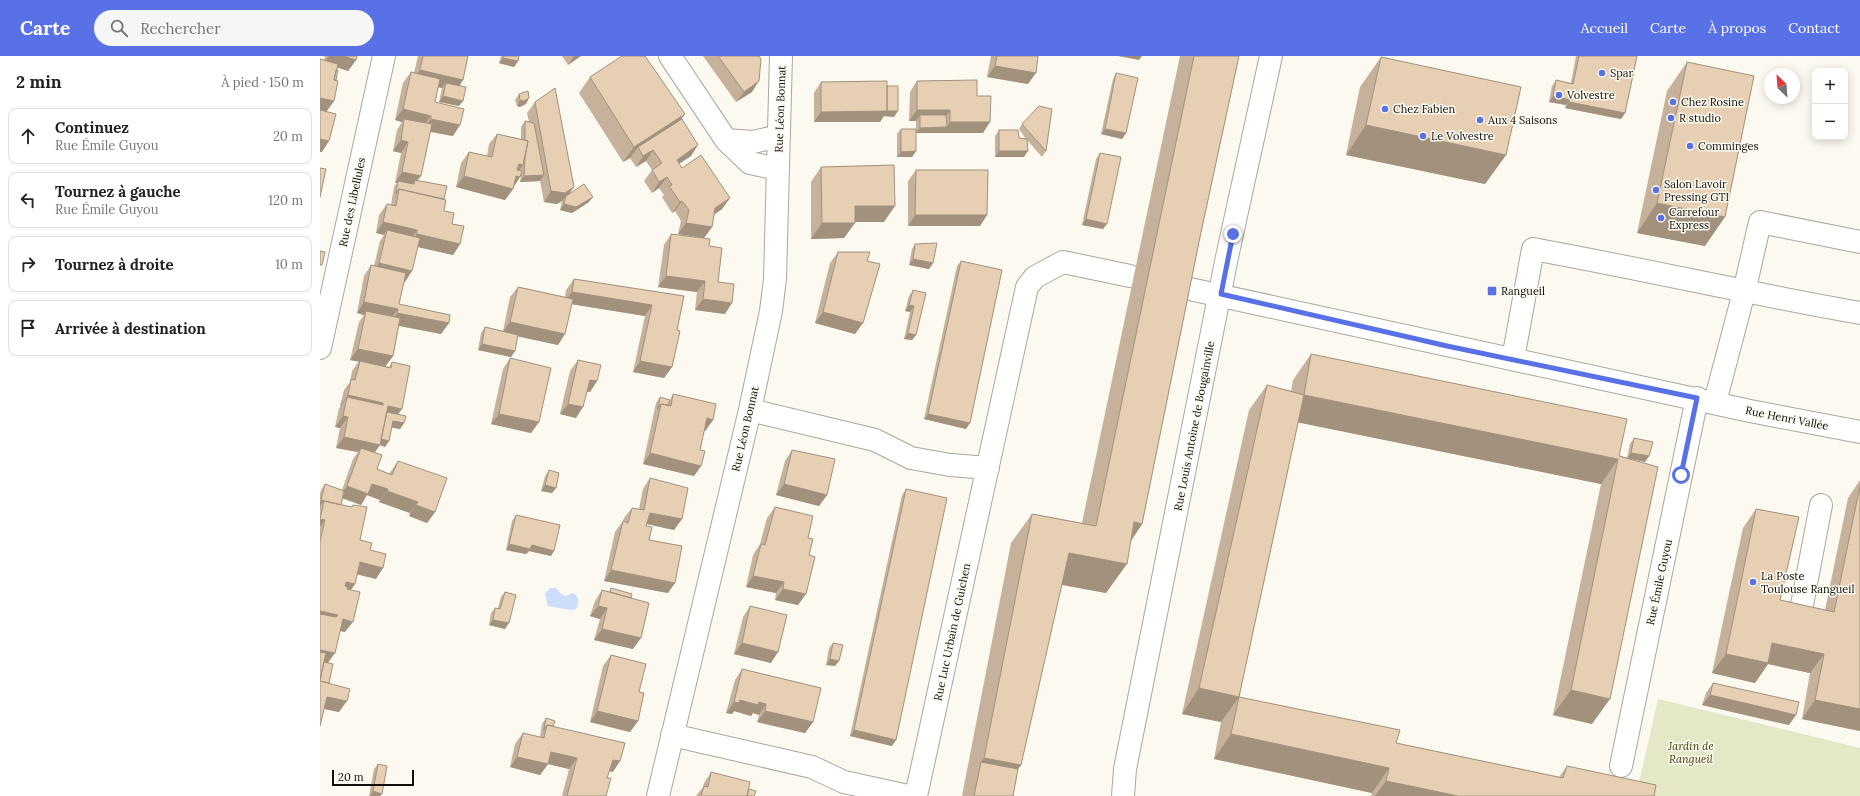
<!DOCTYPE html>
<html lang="fr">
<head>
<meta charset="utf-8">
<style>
  body { margin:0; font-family:Lora,serif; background:#f6f6f6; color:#202124 }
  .controls { position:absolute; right:12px; top:12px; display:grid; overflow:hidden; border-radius:8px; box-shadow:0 2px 10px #0003 }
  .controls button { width:36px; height:36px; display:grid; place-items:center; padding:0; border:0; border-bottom:1px solid #e0e0e0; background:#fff; color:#202124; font:20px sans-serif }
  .compass { position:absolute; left:1444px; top:12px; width:36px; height:36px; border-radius:50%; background:#fff; box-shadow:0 2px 10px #0003; rotate:335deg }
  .scale { position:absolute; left:12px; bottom:10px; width:82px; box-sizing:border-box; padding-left:4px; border:2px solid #100f0c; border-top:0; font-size:11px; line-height:14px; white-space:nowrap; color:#100f0c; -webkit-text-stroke:3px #fcf9f0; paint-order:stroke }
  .stop { position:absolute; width:12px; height:12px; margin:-9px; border:3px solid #5971e7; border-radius:50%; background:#fff }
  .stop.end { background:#5971e7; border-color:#fff; box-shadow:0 1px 4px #0008 }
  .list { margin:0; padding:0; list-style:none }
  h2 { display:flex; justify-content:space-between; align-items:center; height:52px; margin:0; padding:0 16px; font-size:17px }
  h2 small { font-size:13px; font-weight:400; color:#757577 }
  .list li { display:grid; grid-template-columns:26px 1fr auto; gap:12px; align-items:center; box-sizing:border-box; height:56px; margin:0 8px 8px; padding:0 8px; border:1px solid #e0e0e0; border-radius:8px }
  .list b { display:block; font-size:15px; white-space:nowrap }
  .list p { margin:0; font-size:13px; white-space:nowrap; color:#757577 }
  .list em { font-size:13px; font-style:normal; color:#757577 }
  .icon { flex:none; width:22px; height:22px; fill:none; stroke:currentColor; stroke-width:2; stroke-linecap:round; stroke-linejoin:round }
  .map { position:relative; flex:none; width:1540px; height:740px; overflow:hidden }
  header { display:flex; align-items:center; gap:24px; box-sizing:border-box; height:56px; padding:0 20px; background:#5971e7; color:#fff }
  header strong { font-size:19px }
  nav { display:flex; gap:22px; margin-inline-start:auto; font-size:14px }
  .search { width:280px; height:36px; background:#f6f6f6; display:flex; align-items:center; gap:10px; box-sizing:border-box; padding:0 14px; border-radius:22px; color:#757577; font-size:15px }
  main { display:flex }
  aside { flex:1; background:#fff }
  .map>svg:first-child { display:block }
  .green { fill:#e5e8c6 }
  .water { fill:#cddefc }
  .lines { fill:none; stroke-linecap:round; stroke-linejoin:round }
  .minor-casing { stroke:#aaa79f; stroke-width:24 }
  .minor { stroke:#fff; stroke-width:22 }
  .wall { fill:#c6b29a }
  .shaded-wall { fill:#a1917d }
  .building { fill:#e6cfb3; stroke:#a1917d }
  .route { stroke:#5971e7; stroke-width:5 }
  .poi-dot { fill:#5971e7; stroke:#fcf9f0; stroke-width:1.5 }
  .labels { text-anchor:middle; stroke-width:3; stroke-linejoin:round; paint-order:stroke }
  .poi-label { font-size:11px; fill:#100f0c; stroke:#fcf9f0; text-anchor:start }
  .street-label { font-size:11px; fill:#100f0c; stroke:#fcf9f0 }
  .park-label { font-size:11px; font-style:italic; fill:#424307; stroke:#fcf9f0 }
</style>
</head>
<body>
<header>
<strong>Carte</strong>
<div class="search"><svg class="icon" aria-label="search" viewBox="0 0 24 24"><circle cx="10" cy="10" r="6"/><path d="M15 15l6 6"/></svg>Rechercher</div>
<nav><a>Accueil</a><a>Carte</a><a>À propos</a><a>Contact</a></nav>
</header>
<main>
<aside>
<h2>2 min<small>À pied · 150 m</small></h2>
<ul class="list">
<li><svg class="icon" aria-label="ahead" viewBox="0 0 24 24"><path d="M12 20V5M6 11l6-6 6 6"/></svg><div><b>Continuez</b><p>Rue Émile Guyou</p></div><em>20 m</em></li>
<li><svg class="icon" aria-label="left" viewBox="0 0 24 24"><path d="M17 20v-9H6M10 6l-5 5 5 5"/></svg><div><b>Tournez à gauche</b><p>Rue Émile Guyou</p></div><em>120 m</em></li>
<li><svg class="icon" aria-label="right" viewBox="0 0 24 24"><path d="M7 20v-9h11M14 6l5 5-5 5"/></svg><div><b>Tournez à droite</b></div><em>10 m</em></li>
<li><svg class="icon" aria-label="arrive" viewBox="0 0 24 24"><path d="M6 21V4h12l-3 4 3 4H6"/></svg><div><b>Arrivée à destination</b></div></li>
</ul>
</aside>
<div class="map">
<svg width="1540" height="740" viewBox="0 0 1540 740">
  <rect width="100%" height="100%" fill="#fcf9f0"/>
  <path class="green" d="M1338 643 1540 692V740H1316Z"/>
  <path class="water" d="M230 532H236L241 538 245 540 253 537C260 541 259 546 256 553L250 554 228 550 225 538Z"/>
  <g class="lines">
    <defs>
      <path id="minor" d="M350 0 406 84 430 107 458 113
        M406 84 433 86 459 80
        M856 230 1430 355 1540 376
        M0 292 64 0
        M1193 303 1213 193C1323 213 1431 238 1540 257
        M1395 346 1424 236 1440 166 1540 186
        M430 354 555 384 591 402 630 409 668 412
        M1481 554 1501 449
        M352 679 492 711 524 726 588 740
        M1301 710 1377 342
        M338 740 430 354 451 255 455 223 461 0
        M596 740 707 231 715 221 743 206 810 220
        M803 740 805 713 907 201 951 0"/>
    </defs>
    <use href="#minor" class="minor-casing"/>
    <use href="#minor" class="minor"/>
  </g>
  <path class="wall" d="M5 0H37L36 4 28 15 17 11 14 45 6 56 2 96 4 4Z
    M98 0H148L140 30 139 50 119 46 122 32 118 31 115 46 133 80 110 76 97 125 124 143V155L132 168 140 188 133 199 98 191 85 226 84 225 79 248 129 267 121 278 79 270 73 300 65 310 69 311 72 306 78 358 84 367 80 373 72 371 69 385 65 391 60 389 55 396 57 413 69 418 78 405 115 456 107 467 89 460 90 457 59 446 60 444 47 439 41 449 23 442 21 449 32 451 33 449 40 484 50 494 56 523 37 518 35 528 31 534 25 576 20 575 8 607 9 627 19 656 4 653 0 670V438L1 434 5 428 22 434 33 403 38 396 16 392 20 372 15 371 19 352 21 350H20L24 334 30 326 32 315 39 305 30 304 39 266 44 259 37 257 44 220 51 209 54 210 60 185 64 179 56 177 59 159 67 148 71 149 74 131 77 127H75L81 97 73 95 77 74 82 66 75 64 83 27 91 16 94 17Z
    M181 0H199L198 5 194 11 179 7Z
    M242 0H261L248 9Z
    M383 0H439L432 36 416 46Z
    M671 0H718L708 28 667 21Z
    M860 0H919L880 181 822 468 811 485 786 537 741 529 701 709 698 713 693 740H642L691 487 712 458 762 467Z
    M1256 0H1317L1305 57 1301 63 1245 52 1246 49 1229 46 1232 30 1236 24 1251 27Z
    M1061 1 1186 99 1165 128 1026 99 1040 31Z
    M1367 6 1385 190 1317 177 1347 35Z
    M796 17 806 77 802 83 781 78 793 23Z
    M270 21 362 63 371 100 359 108 362 112 410 142 402 153 394 159 392 171 384 182 358 178 361 165 355 155 352 157 342 141 344 139 339 132 332 137 324 125 332 114 326 105 316 111 310 102 303 106 259 37Z
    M597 25 657 40 663 77H596V65H589L590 36Z
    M501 26 567 30 574 61 564 60 560 66H494V37Z
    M199 38 206 48 200 51 197 50 195 44Z
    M215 46 250 137 269 146 252 157 240 154 242 145 237 148 224 146 220 125 200 126 201 119 200 121 194 130 193 133 185 144 136 131 141 107 149 96 167 100 169 88 177 78 201 83V71L205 65 209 66 207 57Z
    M702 68 726 95 722 101 707 84 704 101H675V80L679 74 699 82 706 83 699 73Z
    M581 73 596 95 592 101H577V78Z
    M780 97 783 173 762 169 776 103Z
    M501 111 564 166H535L524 182 491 183V126Z
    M596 114 667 159 660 170H588V125Z
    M351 178 389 190 398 226 405 258 375 254 377 236 338 231 344 189Z
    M595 188 613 207 609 213 589 209 592 193Z
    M518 196 547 205 543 267 535 278 495 267 510 207Z
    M641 205 646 373 604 363 637 210Z
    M254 223 364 240 357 274 352 311 344 322 313 316 325 260 252 248 238 289 197 280 195 295 191 301 158 294 161 277 165 271 183 275 190 241 198 231 245 241 246 234Z
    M593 234 596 279 592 284 584 283 590 256 585 255 589 240Z
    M991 298 1307 402 1310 388 1314 382 1329 400 1325 406 1307 402 1272 668 1233 659 1281 428 978 366 919 641 1076 687 1239 721 1247 710 1334 740H1051L1052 737 894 703 901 666 862 658 929 354 947 329 971 335 973 324Z
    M190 302 219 366 211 377 171 368 183 313Z
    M258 304 277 325 270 336 267 335 256 362 240 358 250 315Z
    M353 338 393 364 385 375 384 374 380 394 381 410 374 420 323 408 336 347 340 341 350 344Z
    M472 394 507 439 499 450 456 439 465 405Z
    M229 414 236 432 232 437 221 435 225 420Z
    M330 422 362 463 354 474 327 468 326 470 329 484 348 537 284 525 295 476 303 465 304 462 312 452 319 453 323 433Z
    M1540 424V675L1482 663 1490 617 1448 608 1435 627 1392 617 1423 472 1436 453 1460 544 1505 554 1528 442Z
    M586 433 572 690 530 680 582 439Z
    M455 451 488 482 489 499 478 549 455 544 456 537 426 531 433 499 440 488 447 462Z
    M196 459 231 500 209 495 206 498 186 494 192 465Z
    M291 532 311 542 313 593 274 584 280 563 270 560 275 545 282 534 289 536Z
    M185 536V573L169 569 171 557 175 552H178L181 541Z
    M430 550 451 607 414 598 423 561Z
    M513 587 519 605 515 610 506 609 509 592Z
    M291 599 319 636 318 665 310 676 270 666 283 610Z
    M422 613 493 666 485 677 437 666 439 659 433 657 431 660 414 655 412 658 406 657 415 624Z
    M1393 627 1469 669 1382 649 1386 637Z
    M226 662 233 670 293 716 289 715 287 722 286 740H242L249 713 228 708 220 719 190 711 195 688 203 677 220 681 222 668Z
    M58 708 60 740H49L54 713Z
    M391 716 429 733 434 740H376L383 731 384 727Z"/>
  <path class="shaded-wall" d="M9 0H23L36 4 28 15 4 7Z
    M254 0H261L248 9Z
    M798 0H822L819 4Z
    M183 2 198 5 194 11 179 7Z
    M675 10 716 17 708 28 667 21Z
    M100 14 143 24 136 35 126 27 122 32 92 25Z
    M439 25 432 36 416 46 424 36Z
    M123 40 143 45 139 50 119 46Z
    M1233 40 1250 44 1246 49 1229 46Z
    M0 42 14 45 6 56 0 55Z
    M209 42 206 48 200 51 197 50 200 44Z
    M1249 46 1305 57 1301 63 1245 52Z
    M83 53 111 60 103 70 84 63 82 66 75 64Z
    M597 54H630L623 65 600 59 596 65H589Z
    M564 55H578L574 61 564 60 560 66H494L501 56Z
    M365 58 354 73 318 91 310 102 303 106 314 91Z
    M111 63 140 69 133 80 103 74Z
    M630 66H670L663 77H596L600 72 627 71Z
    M1046 69 1186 99 1165 128 1026 99Z
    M785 73 806 77 802 83 781 78Z
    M0 83 9 85 2 96H0Z
    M81 84 88 86 81 97 73 95Z
    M378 89 371 100 349 114 357 104Z
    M333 94 326 105 316 111 323 100Z
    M596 95 592 101H577L581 96Z
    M679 95H708L704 101H675Z
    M199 108 203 109 195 120Z
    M82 116 101 120 93 130 94 128 95 124 91 130 78 125 77 127H75Z
    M224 119 220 125 200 126 204 120Z
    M144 120 193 133 185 144 136 131Z
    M196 120 200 121 193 132Z
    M347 121 339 132 332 137 339 126Z
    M254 131 246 142V140L242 145 237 148 224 146 231 135Z
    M273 141 269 146 252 157 240 154 244 148Z
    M410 142 402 153 387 163 395 152Z
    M362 145 355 155 352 157 360 146Z
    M1337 147 1405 161 1385 190 1317 177Z
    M535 150H575L564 166H524Z
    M595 159H667L660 170H588Z
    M766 163 787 168 783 173 762 169Z
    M63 166 97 174 90 185 67 174 64 179 56 177Z
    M366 167 392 171 384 182 358 178Z
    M502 167H535L524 182 491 183Z
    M97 178 140 188 133 199 89 189Z
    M593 203 613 207 609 213 589 209Z
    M59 207 92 215 85 226 52 218Z
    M346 220 385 225 377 236 338 231Z
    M252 236 332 249 325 260 244 247Z
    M383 243 412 247 405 258 375 254Z
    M44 246 78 253 70 264 46 255 44 259 37 257Z
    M589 249 594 250 590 256 585 255Z
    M503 256 543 267 535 278 495 267Z
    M77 257 129 267 121 278 70 268Z
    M190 266 245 278 238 289 182 277Z
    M588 277 596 279 592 284 584 283Z
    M162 288 195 295 191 301 158 294Z
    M38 293 73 300 65 311 30 304Z
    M320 305 352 311 344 322 313 316Z
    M270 324 277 325 270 336 262 335Z
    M28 339 63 347 56 358 27 341 21 350H20Z
    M984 339 1298 403 1281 428 966 364Z
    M248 348 263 351 256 362 240 358Z
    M68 350 82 353 74 364 64 355Z
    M179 358 219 366 211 377 171 368Z
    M608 358 650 367 646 373 604 363Z
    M23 360 28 361 20 372 15 371Z
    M387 362 393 364 385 375 379 373Z
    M73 365 84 367 80 373 69 371Z
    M24 381 59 383 69 385 65 391 60 389 52 400 41 392 38 396 16 392Z
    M330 397 381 410 374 420 323 408Z
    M1311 397 1329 400 1325 406 1307 402Z
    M52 428 68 433 60 444 47 439 41 449 19 441 27 430Z
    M464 428 507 439 499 450 456 439Z
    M225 429 236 432 232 437 221 435Z
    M67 435 98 446 90 457 59 446Z
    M1 444 21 449 4 445 0 450V446Z
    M96 449 115 456 107 467 89 460Z
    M330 457 362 463 354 474 322 467Z
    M0 463 5 464 0 471Z
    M814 466 822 468 802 498Z
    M189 488 212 489 234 495 231 500 209 495 206 498 186 494Z
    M749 497 807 508 786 537 728 526Z
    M40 506 63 512 56 523 32 517Z
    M291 514 355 527 348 537 284 525Z
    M433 520 464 526 456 537 426 531Z
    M26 526 35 528 27 539 18 537Z
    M463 533 486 538 478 549 455 544Z
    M278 550 287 552 280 563 270 560Z
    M0 555 18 559 10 569 0 567Z
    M23 563 33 566 25 576 15 574Z
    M173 564 189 567 185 573 169 569Z
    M282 573 321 582 313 593 274 584Z
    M422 587 458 596 451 607 414 598Z
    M1452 587 1504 598 1490 617 1448 608 1435 627 1392 617 1406 598Z
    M0 594 15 597 7 608 0 606Z
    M510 603 519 605 515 610 506 609Z
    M879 632 919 641 901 666 862 658Z
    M1251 634 1290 643 1272 668 1233 659Z
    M1390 639 1476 659 1469 669 1382 649Z
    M7 641 27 645 19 656 0 652Z
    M420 644 439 646 446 648 439 659 433 657 431 660 414 655 412 658 406 657 414 646Z
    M1495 644 1540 653V675L1482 663Z
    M277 655 318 665 310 676 270 666Z
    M445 655 493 666 485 677 437 666Z
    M534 674 576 684 572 690 530 680Z
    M911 678 1069 712 1052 737 894 703Z
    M231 696 257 702 249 713 228 708 220 719 190 711 197 701Z
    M664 702 701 709 680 738 661 706Z
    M293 704 300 705 293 716 286 714Z
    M1066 725 1138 740H1055Z
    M53 735 62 738 60 740H50Z"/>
  <path class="building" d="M23 0H37L36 4Z
    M103 0H148L143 24 100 14Z
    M184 0H199L198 5 183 2Z
    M302 0H325L365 58 314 91 270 21Z
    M398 0H439L441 3 439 25 424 36Z
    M677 0H718L716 17 675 10Z
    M874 0H919L880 181 822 468 814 466 807 508 749 497 701 709 664 702 712 458 776 470Z
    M1259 0H1317L1305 57 1249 46 1250 44 1233 40 1236 24 1253 28Z
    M1061 1 1201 31 1186 99 1046 69Z
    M0 3 18 8 14 24 18 25 14 45 0 42V44Z
    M1367 6 1434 20 1405 161 1337 147Z
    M16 14H18L16 24H14Z
    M91 16 120 23 115 46 144 53 140 69 111 63V60L83 53Z
    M796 17 818 22 806 77 785 73Z
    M657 24V40H671L670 66H630V54H597V25Z
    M567 25V55L501 56V26Z
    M126 27 146 31 143 45 123 40Z
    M567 30H578V55H567Z
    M235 32 254 131 245 137 231 135 215 46Z
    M208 35 209 42 204 45 200 44 199 38Z
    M719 50 732 53 726 95 702 68Z
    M0 54 16 58 9 85 0 83Z
    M600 59H626L627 71 600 72Z
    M84 63 112 68 101 120 82 116 88 86 81 84Z
    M362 63 378 89 357 104 362 112 381 99 410 142 395 152 392 171 366 167 369 154 362 145 360 146 349 130 352 129 347 121 339 126 332 114 342 107 333 94 323 100 318 91Z
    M205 65 214 67 224 119 204 120 205 101 208 85 205 84Z
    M581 73H596V95L581 96Z
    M679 74H698L699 82 707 83 708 95H679Z
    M177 78 208 85 203 109 199 108 197 114 202 115 200 121 196 120 193 133 144 120 149 96 172 101Z
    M780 97 801 101 787 168 766 163Z
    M574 109 575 150H535V167H502L501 111Z
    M0 112 6 113 0 141Z
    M596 114H668L667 159H595Z
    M95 124 127 130 124 143 79 133 76 138 78 125 94 128Z
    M264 128 273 141 256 151 244 148 246 140Z
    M79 133 126 144 124 155 134 157 132 168 144 170 140 188 97 178V174L63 166 67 148 76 150Z
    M67 174 100 182 92 215 59 207Z
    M351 178 390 183 389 190 402 192 398 226 414 228 412 247 383 243 385 225 346 220Z
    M617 187 613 207 593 203 595 188Z
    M0 195 5 196 2 209H0Z
    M518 196H550L547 205 560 208 543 267 503 256Z
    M641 205 682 214 650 367 608 358Z
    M51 209 86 217 79 248 130 259 129 267 77 257 78 253 44 246Z
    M254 223 364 240 357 274 360 275 352 311 320 305 332 249 252 236Z
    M198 231 253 243 245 278 190 266Z
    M593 234 606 237 596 279 588 277 594 250 589 249Z
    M46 255 80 262 73 300 38 293Z
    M165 271 198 279 195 295 162 288Z
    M991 298 1307 363 1299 400 1338 411 1290 643 1251 634 1298 403 984 339Z
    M190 302 231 312 219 366 179 358Z
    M258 304 281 309 277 325 270 324 263 351 248 348Z
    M40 305 71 312 72 306 90 310 82 353 68 350 60 389 24 381 28 361 23 360 27 341 63 349V347L28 339 31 323 35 324Z
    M947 329 984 339 919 641 879 632Z
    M353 338 396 348 393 364 387 362 380 394 385 395 381 410 330 397 341 348 351 350Z
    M340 341 350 344 348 349 341 348 338 353Z
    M67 356 86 360 84 367 73 365 69 385 61 383Z
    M1314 382 1333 386 1329 400 1311 397Z
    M41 392 62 399 57 413 72 419 78 405 127 422 115 456 96 449 98 446 67 435 68 433 52 428 48 438 27 430Z
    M472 394 515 403 507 439 464 428Z
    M229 414 239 417 236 432 225 429Z
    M330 422 368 432 362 463 330 457 326 470 332 471 329 484 362 490 355 527 291 514 303 465 308 467 312 452 324 454Z
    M5 428 24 435 21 449 1 444Z
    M1540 430V653L1495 644 1504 598 1452 587 1448 607 1406 598 1436 453 1479 461 1460 544 1514 556Z
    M586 433 627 442 576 684 534 674Z
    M4 445 32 451 33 449 47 451 40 484 52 487 50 494 66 498 63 512 40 506 35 528 26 526 25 530 28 531 27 533 40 536 33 566 23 563 15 597 0 594V558L16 561 18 559 0 555V485L5 464 0 463Z
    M455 451 493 460 488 482 493 483 489 499 495 501 486 538 463 533 464 526 433 520 441 488 445 489Z
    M196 459 240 469 234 495 212 489 210 493 189 488Z
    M291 532 312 538 311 542 290 536Z
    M282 534 329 547 321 582 282 573 287 552 278 550Z
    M185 536 196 539 189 567 173 564 175 552 180 553Z
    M430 550 467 559 458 596 422 587Z
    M513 587 523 589 519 605 510 603Z
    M0 596 6 597 0 623Z
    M291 599 326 608 319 636 324 637 318 665 277 655Z
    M4 606 13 608 9 627 0 625Z
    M422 613 501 632 493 666 445 655 446 648 439 646 438 649 420 644 419 647 414 646Z
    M0 625 30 633 27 645 7 641 0 670Z
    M1393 627 1479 646 1476 659 1390 639Z
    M919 641 1080 674 1076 687 1243 722 1247 710 1336 729 1334 740H1138L1066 725 1069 712 911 678Z
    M226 662 235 665 233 670 227 669 224 674Z
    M227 669 305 687 300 705 293 704 287 722H291L286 740H247L257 702 231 696 228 708 197 701 203 677 224 682Z
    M661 706 698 713 693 740H654Z
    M58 708 67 710 62 738 53 735Z
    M391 716 430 726 427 740H381L384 730 388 731Z
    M429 733 436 735 434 740H427Z"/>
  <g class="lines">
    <path class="route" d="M913 178 901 238 1127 290 1377 342 1361 419"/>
  </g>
  <g class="poi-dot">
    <circle cx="1282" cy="17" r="4"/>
    <circle cx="1239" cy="39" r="4"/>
    <circle cx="1353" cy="46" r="4"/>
    <circle cx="1065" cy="53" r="4"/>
    <circle cx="1351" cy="62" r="4"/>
    <circle cx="1160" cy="64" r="4"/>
    <circle cx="1103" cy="80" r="4"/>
    <circle cx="1370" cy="90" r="4"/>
    <circle cx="1336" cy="134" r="4"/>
    <circle cx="1341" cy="162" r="4"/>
    <rect x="1167" y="230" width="10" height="10" rx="2"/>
    <circle cx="1433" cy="526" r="4"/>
  </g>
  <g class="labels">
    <g class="poi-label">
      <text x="1290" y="21">Spar</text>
      <text x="1247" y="43">Volvestre</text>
      <text x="1361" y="50">Chez Rosine</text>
      <text x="1073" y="57">Chez Fabien</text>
      <text x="1359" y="66">R studio</text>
      <text x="1168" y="68">Aux 4 Saisons</text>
      <text x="1111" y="84">Le Volvestre</text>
      <text x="1378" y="94">Comminges</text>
      <text x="1344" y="132">Salon Lavoir<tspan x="1344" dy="13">Pressing GTI</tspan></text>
      <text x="1349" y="160">Carrefour<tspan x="1349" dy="13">Express</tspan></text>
      <text x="1181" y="239">Rangueil</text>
      <text x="1441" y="524">La Poste<tspan x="1441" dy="13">Toulouse Rangueil</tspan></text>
    </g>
    <g class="street-label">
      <text transform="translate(460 53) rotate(-88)" y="4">Rue Léon Bonnat</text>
      <text transform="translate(32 146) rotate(-78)" y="4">Rue des Libellules</text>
      <text transform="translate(1467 362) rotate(11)" y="4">Rue Henri Vallée</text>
      <text transform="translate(874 370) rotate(-79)" y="4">Rue Louis Antoine de Bougainville</text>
      <text transform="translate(425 373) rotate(-77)" y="4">Rue Léon Bonnat</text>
      <text transform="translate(1339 526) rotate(-78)" y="4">Rue Émile Guyou</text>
      <text transform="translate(632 576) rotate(-78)" y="4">Rue Luc Urbain de Guichen</text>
    </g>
    <g class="park-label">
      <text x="1371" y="694">Jardin de<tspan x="1371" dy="13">Rangueil</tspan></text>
    </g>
  </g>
</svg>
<div class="controls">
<button>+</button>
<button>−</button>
</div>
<svg class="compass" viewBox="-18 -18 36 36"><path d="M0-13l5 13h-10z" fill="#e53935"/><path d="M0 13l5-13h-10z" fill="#757577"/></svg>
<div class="scale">20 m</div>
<div class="stop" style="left:1361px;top:419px"></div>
<div class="stop end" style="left:913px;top:178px"></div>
</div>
</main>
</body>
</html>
